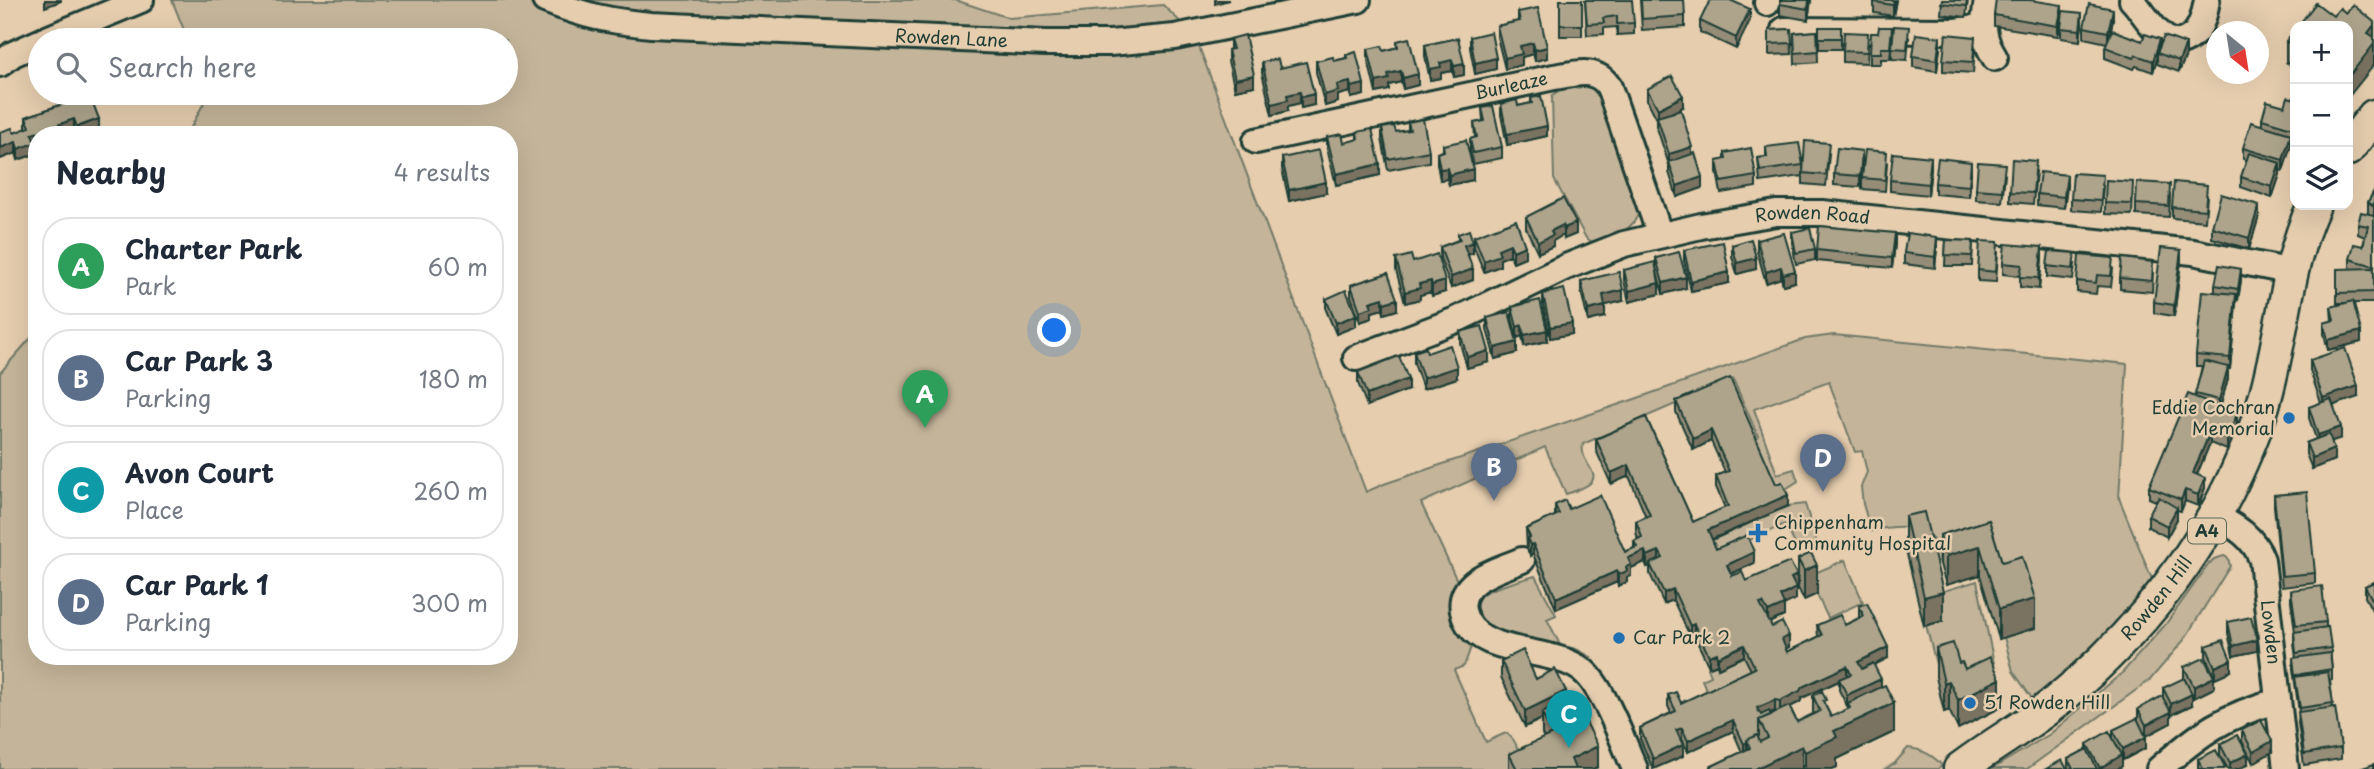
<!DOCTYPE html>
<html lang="en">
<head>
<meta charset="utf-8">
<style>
  body { margin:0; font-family:"Playpen Sans",sans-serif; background:#f6f6f7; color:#1f2937 }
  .controls { position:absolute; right:21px; top:21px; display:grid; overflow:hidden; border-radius:14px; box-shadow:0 7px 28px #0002 }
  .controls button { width:63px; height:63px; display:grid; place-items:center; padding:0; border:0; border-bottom:2px solid #e0e1e3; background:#fff; color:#1f2937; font:35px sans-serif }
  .compass { position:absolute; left:2206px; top:21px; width:63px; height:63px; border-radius:50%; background:#fff; box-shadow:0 7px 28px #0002; rotate:150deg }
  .you { position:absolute; left:1055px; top:331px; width:24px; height:24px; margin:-18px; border:5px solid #fff; border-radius:50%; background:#1a73e8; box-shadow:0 0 0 10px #1a73e833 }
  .badge { display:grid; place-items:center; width:46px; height:46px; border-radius:50%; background:#1f6fb2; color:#fff; font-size:23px; font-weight:700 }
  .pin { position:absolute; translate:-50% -58px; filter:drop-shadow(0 2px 4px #0008) }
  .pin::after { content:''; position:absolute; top:37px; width:24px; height:21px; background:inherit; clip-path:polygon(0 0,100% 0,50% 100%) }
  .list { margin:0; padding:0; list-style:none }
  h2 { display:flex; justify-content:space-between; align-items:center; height:91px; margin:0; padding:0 28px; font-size:30px }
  h2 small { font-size:23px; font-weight:400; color:#747a83 }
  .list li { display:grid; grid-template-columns:46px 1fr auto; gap:21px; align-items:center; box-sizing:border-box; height:98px; margin:0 14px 14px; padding:0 14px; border:2px solid #e0e1e3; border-radius:28px }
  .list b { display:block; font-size:26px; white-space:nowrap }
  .list p { margin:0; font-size:23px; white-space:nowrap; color:#747a83 }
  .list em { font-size:23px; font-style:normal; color:#747a83 }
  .icon { flex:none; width:38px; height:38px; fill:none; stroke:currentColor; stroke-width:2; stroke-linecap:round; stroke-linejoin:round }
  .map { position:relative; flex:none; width:2374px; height:769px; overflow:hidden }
  .search { position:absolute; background:#fff; box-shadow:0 7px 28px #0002; left:28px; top:28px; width:490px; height:77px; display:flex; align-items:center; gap:18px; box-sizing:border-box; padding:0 24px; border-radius:38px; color:#747a83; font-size:26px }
  .panel { position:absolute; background:#fff; box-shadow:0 7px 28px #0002; left:28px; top:126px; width:490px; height:539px; border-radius:28px }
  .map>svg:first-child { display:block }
  .green { fill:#c4b59a; stroke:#727967; stroke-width:2 }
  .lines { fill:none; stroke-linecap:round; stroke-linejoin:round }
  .minor-casing { stroke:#1f3d34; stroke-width:30 }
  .major-casing { stroke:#1f3d34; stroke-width:37 }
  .minor { stroke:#e5cdae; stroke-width:24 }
  .major { stroke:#e5cdae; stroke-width:32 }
  .wall { fill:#968d78; stroke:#1f3d34; stroke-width:2; fill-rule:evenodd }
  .shaded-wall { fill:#7a7362; stroke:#1f3d34; stroke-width:2 }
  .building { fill:#aea48c; stroke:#1f3d34; stroke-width:2 }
  .poi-dot { fill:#1f6fb2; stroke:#e5cdae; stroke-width:2.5 }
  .labels { text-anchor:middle; stroke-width:5; stroke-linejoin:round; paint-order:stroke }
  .shield { fill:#e5cdae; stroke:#5a6859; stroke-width:2 }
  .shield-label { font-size:16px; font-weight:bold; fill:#1f3d34 }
  .street-label { font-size:18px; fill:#1f3d34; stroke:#e5cdae }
  .poi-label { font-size:18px; fill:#1f3d34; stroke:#e5cdae; text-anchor:start }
</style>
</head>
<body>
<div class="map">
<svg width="2374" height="769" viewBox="0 0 2374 769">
  <rect width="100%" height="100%" fill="#e5cdae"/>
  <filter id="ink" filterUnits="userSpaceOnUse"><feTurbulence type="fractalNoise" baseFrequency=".0143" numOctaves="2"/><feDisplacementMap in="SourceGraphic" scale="14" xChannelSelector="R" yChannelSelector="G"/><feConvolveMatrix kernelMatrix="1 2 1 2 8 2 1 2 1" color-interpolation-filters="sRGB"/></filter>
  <g filter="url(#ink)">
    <path class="green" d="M172 0H955L1009 18 1163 5 1195 36 1366 492 1384 484 1635 399 1805 339 1834 335 2127 364 2119 498 2152 579C2118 624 2076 663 2033 700L2013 671 2004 637 2035 627 1989 549 1940 564C1937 556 1936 543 1931 537 1920 522 1887 527 1871 531L1863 504 1861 487 1867 472 1862 451 1855 452 1829 382 1754 409 1777 474 1794 469 1798 481 1776 495 1752 440 1758 436 1733 379 1583 444C1578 469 1619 478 1566 494L1545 447 1421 503 1459 585 1464 635 1471 647 1464 666 1454 670 1486 742 1506 733C1521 743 1519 755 1510 769H0V373L37 331V656H509V135H187L209 93H506V40H188Z
      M1582 86C1586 86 1589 86 1592 88 1608 101 1632 188 1639 211 1634 232 1612 236 1594 243L1586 238 1554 179 1552 96 1559 90Z
      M1805 504 1817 543 1797 548 1785 524 1714 556 1708 541 1788 506Z
      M2224 556 2228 558 2230 566 2184 640 2150 680 2027 769H1992L2050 734 2122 673 2165 625 2209 564 2214 559Z
      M1845 560 1863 602 1828 618 1808 576Z
      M1535 576 1556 615 1547 619 1560 645 1576 649 1591 657 1585 660 1500 640 1473 612 1477 596C1497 586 1515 582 1535 576Z
      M1977 581 1997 678 1939 676 1926 625 1937 593Z
      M1744 656 1753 673 1708 694 1702 680 1711 676 1708 668 1717 664 1719 668Z
      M1908 748C1921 749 1935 756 1942 766L1938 769H1885L1895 763Z"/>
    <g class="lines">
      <defs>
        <g id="minor">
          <path id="s1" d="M545 0C585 16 608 21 651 25L1046 43H1110L1175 37 1358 0"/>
          <path d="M1987 0C1983 25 1981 36 1995 58"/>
          <path d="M2132 0C2147 15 2166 58 2192 36 2202 28 2205 12 2207 0"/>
          <path d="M1767 3 1768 0"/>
          <path d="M1784 30 1956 31 1970 29 1983 25"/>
          <path d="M44 40 141 0"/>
          <path d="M0 64 13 54 40 42"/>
          <path id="s2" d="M1256 141 1554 77C1575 74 1596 66 1609 87L1660 235"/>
          <path id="s3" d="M1356 358 1456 320 1566 267 1624 244 1701 226 1776 213H1822L2193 252 2293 272"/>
          <path id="s4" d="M2216 516C2236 527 2254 537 2262 560L2286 769"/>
          <path d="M1522 560C1499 570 1457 579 1463 611 1473 658 1550 645 1582 670 1603 685 1624 745 1635 769"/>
          <path d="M2159 769C2200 733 2225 715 2278 701"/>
        </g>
        <g id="major">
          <path d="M2348 149 2374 116"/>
          <path id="s5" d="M1960 769C1990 746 2023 728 2052 705 2130 642 2193 566 2236 474 2246 452 2256 429 2263 405 2283 339 2285 267 2314 205"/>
        </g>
      </defs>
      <use href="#minor" class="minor-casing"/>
      <use href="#major" class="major-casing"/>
      <use href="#minor" class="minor"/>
      <use href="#major" class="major"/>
    </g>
    <path class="wall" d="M1560 0H1582V36H1560Z
      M1585 0 1634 23V34L1617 35V27L1604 28V34L1587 35Z
      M1640 0 1685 16V27L1642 30Z
      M1811 0 1808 20 1780 15V4Z
      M1874 0H1896L1893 16 1874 13Z
      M1942 0H1968L1966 17 1941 14Z
      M2353 5 2350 95 2348 94V26L2333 16 2346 13Z
      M1518 12 1547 58 1535 61 1533 54 1522 57V65L1505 69 1497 37V26L1518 21Z
      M1994 15 2062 16 2058 36 1994 26Z
      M1750 20 1736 49 1700 32V21Z
      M2113 20 2110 34 2160 45 2186 55 2179 72 2157 64V59L2153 72 2136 66 2134 69 2105 58V47L2107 43 2084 38V27Z
      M2082 24 2080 41 2061 38V28Z
      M1819 27H1841V49H1819Z
      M1791 29 1792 54 1769 55V30Z
      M2295 30V69L2286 62V41Z
      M1817 31 1818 62 1795 64 1794 33Z
      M1470 37 1496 69 1475 74 1470 48Z
      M1458 38 1464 75 1454 77 1452 71 1441 73V78L1430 80 1425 56V45Z
      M1892 38 1890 59H1881V64H1870V53Z
      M1909 38 1907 60 1892 59V48Z
      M1230 39 1254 86 1235 90 1228 61V50L1230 49Z
      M1397 41 1418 85 1403 89 1401 82 1389 85V90L1376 93 1368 60V49L1384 51 1397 48Z
      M1868 44 1867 63 1843 62V51Z
      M1940 48 1937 71 1913 67V56Z
      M1975 48 1973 73 1943 71V60Z
      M1346 55 1364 95 1351 98 1350 92 1338 95V102L1325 106 1316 72V61H1334L1346 58Z
      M1262 62 1280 68 1314 105 1301 108 1300 103 1288 106V111L1272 115 1262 73Z
      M1647 89 1683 107 1673 112 1692 154 1702 188 1677 197 1669 172V165L1657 128V119L1647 100Z
      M58 93H89L99 130 86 135H76L74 130 35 144V154L18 160 16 153 0 159V132L14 133 26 129V117L62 104Z
      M1531 98 1547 136 1507 145 1501 115V104L1518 106 1531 103Z
      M2295 99V140L2291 139V145L2283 171 2280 170V174L2272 198 2241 187V177L2247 160 2243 159V148L2262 125V119L2285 106Z
      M1482 108 1502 147V158L1473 164 1470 150V139L1475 138 1474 123 1483 121Z
      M1408 122 1429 151V162L1388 170 1382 139V128L1396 132 1408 130Z
      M1357 132 1380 175 1336 185 1327 148V137L1344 143 1357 140Z
      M1443 145 1473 180 1449 185 1447 179 1440 180 1437 164V153L1443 151Z
      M1766 147 1803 165V176L1760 182 1758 158 1766 157Z
      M1725 153 1756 176V187L1721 193 1717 172V161L1725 160Z
      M1829 154 1826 186 1803 184V173Z
      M1282 158 1326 193 1289 201 1282 169Z
      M1862 161 1860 187 1834 185V174Z
      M1887 163 1885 191 1862 189V178Z
      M1931 168 1928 195 1890 191V180Z
      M2036 172 2033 204 2010 202V192Z
      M1971 173 1969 197 1935 194V183Z
      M2005 175 2002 202 1976 200V189Z
      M2067 186 2064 208 2037 205V194Z
      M2103 186 2101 212 2071 210V199Z
      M2374 191V303H2354L2361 342 2328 350 2324 334V323L2332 321 2331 307 2345 303H2337V269H2350V259L2363 246 2365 237 2358 234V224L2368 213V202Z
      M2133 193 2132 215 2105 214V203Z
      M2170 195 2169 217 2136 215V204Z
      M2207 196 2205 221 2172 218V207Z
      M2259 216 2249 249 2212 238V227Z
      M1526 217 1576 223V234L1564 239 1563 235 1553 241V246L1538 253 1526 228Z
      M1792 232 1815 249V260L1796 264 1792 243Z
      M1458 234 1473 253 1468 255 1473 280 1451 288 1440 258V247L1458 240Z
      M1474 236 1525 246V257L1513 262 1510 255 1500 259V266L1484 272 1474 247Z
      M1757 240 1795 282 1783 285 1781 278 1766 283 1757 251Z
      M1946 240 1973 241 1972 266H1945Z
      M1895 244 1892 268 1817 261V250Z
      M1732 245 1756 269 1737 274 1732 256Z
      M1937 248 1935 268 1904 264V253Z
      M1684 250 1729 283 1691 291 1684 261Z
      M1998 253 1996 282 1978 281V270Z
      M1656 258 1686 288 1663 294 1656 269Z
      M2042 258 2039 289 2020 287V276L2003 274V263Z
      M1396 259 1413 262 1445 292 1432 296 1431 292 1420 295V299L1405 303 1396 270Z
      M2181 261 2174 316 2154 313V302Z
      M2075 264 2073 280 2047 277V266Z
      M2113 269 2111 287 2097 286 2096 294 2077 292V281Z
      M1624 270 1659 294 1629 302 1624 281Z
      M2153 272 2152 292 2120 289V278Z
      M1388 273 1397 310 1384 314 1383 309 1372 312V318L1360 322 1351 296V285Z
      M2241 280 2238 300 2236 299 2230 369H2228V378L2220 407 2237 425 2227 450 2210 443 2197 474 2205 488 2198 506 2185 501 2181 511 2177 510V519L2167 537 2148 527V516L2156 501 2149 498V487L2195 397 2202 366H2196V355L2215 292V285Z
      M1581 281 1623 301 1605 305V317L1588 321 1581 291Z
      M1543 294 1572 334 1550 338 1543 305Z
      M1326 299 1356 326 1336 334 1326 310Z
      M1512 307 1547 341 1524 346 1522 336 1517 338 1512 318Z
      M1487 318 1517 353 1495 359 1487 329Z
      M1460 332 1489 362 1467 368 1460 343Z
      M1414 352 1427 353 1457 378 1423 389 1414 363Z
      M2310 360 2358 397 2333 405 2341 438 2331 441 2334 460 2312 469 2306 454V443L2316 439 2309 418V407L2321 403 2310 370Z
      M1358 372 1408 390 1367 406 1358 383Z
      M1676 401 1776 484 1788 506 1712 540 1716 549 1754 563 1731 574 1732 576 1746 581 1797 586 1795 587 1796 599 1784 604V616L1769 623 1772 627 1789 647 1786 648 1787 652 1818 637 1817 625H1845L1859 618V606L1888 658 1874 665 1894 732 1837 759V767L1832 769H1710V767L1742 752 1733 731 1688 752 1682 739H1680L1683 756 1653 769 1640 739V728L1671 713 1668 706V695L1681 703 1751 670 1744 656 1718 668 1717 664 1709 667 1694 635 1690 636 1673 600 1664 604 1650 574V566L1647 567 1645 562 1631 568V576L1627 577V582L1618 586 1617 582 1556 609 1533 554 1530 556 1527 549 1526 529 1555 516V505L1569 509 1625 552 1634 548V541L1638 539 1636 532V521L1646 517 1629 476 1611 484 1596 450V439L1646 417 1693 522 1725 508 1716 487V476L1725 472 1711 441 1693 450 1676 412ZM1839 681V690L1847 706H1848V709L1831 717 1826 707 1813 696V714L1797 722 1790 707 1800 702 1802 698Z
      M2274 495 2315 573V583L2282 587 2274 506Z
      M1905 516 1943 621 1924 626 1905 546Z
      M1989 520 2002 562 2035 628 1999 639 1980 575 1946 585 1940 564V535Z
      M1798 559 1817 594 1804 600 1798 588Z
      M2374 582V614L2365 597V586Z
      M2291 590 2326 622V628L2331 648V659L2332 669V680H2330L2333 707 2341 748V759L2304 765 2298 723 2299 712 2293 669V658H2296L2294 643V632H2295L2291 601Z
      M2228 622 2257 651 2233 656 2228 633Z
      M2206 646 2231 671 2215 678 2206 657Z
      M1936 648 1959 663 1965 669 2000 708 1958 729 1949 710 1944 712 1936 677Z
      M1501 661 1536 679 1566 702 1598 767 1593 769H1509V754L1544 738 1542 734V719L1525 727 1501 677Z
      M2184 667 2214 688 2194 698 2184 678Z
      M2163 688 2192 705 2171 715V723L2146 736V748L2123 760 2122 758V766L2117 769H2068V759L2087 749V744L2113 739V730L2138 720V709L2163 698Z
      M2242 730 2272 752 2253 763 2242 741Z
      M2220 744 2248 764 2239 769H2228L2220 755Z
      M2198 759 2225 769H2198Z"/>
    <path class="shaded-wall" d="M45 0H61V1L45 7Z
      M1215 0H1229L1215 4Z
      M1809 0H1811L1808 20V9Z
      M1894 0H1896L1893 16V5Z
      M2062 5V16L2058 36V26Z
      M1750 9V20L1736 49V38Z
      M2113 9V20L2108 43V32Z
      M2082 13V24L2080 41V30Z
      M2374 25V65L2350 95V75L2368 33Z
      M1940 37V48L1937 71V60Z
      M2160 39V50L2157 53V59L2153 72V61Z
      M1533 43V54L1522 57V65L1505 69V58L1520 46Z
      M2186 44V55L2179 72V61Z
      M1547 47V58L1535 61V50Z
      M1496 58V69L1475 74V63Z
      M1452 60V71L1441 73V78L1430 80V69L1440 63Z
      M1464 64V75L1454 77V66Z
      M1401 71V82L1389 85V90L1376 93V82L1388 74Z
      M1418 74V85L1403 89V78Z
      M1254 75V86L1235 90V79Z
      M1350 82V92L1338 95V102L1325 106V95L1337 85Z
      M1364 84V95L1351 98V87Z
      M1300 92V103L1288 106V111L1272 115V104L1287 95Z
      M1314 94V105L1301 108V97Z
      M1683 96V107L1658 120V109Z
      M74 119V130L61 135H37L35 154 18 160V149L32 134Z
      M99 119V130L86 135H77V127Z
      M1547 126V136L1507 145V134Z
      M2291 134V145L2283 171V160Z
      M16 142V153L0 159V148Z
      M1692 147V158L1669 162V165V154Z
      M1862 151V161L1860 187V176Z
      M1931 157V168L1928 195V184Z
      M1971 162V173L1969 197V186Z
      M2280 163V174L2272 198V187Z
      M1380 164V175L1336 185V174Z
      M1447 168V179L1440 180V169Z
      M1473 169V180L1449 185V175Z
      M2067 175V186L2064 208V197Z
      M1702 177V188L1677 197V186Z
      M1326 182V193L1289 201V190Z
      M2259 205V216L2249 249V238Z
      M1576 223V234L1564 239V228Z
      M1563 225V235L1553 241V246L1538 253V242L1551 231Z
      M1895 233V244L1892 268V258Z
      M1937 237V248L1935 268V257Z
      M1473 242V253L1464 256V245Z
      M1510 244V255L1500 259V266L1484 272V261L1498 249Z
      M1525 246V257L1513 262V251Z
      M2042 247V258L2039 289V278Z
      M2181 250V261L2174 316V305Z
      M1756 258V269L1737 274V263Z
      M1781 267V278L1766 283V272Z
      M1473 269V280L1451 288V277Z
      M2241 269V280L2238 300V289Z
      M1795 271V282L1783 285V274Z
      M1729 272V283L1691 291V281Z
      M1686 277V288L1663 294V283Z
      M1431 281V292L1420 295V299L1405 303V292L1419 284Z
      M1445 281V292L1432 296V285Z
      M1659 283V294L1629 302V291Z
      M1623 290V301L1603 306V295Z
      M2236 294V305L2230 369V358Z
      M1383 298V309L1372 312V318L1360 322V311L1370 302Z
      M1397 299V310L1384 314V303Z
      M1605 306V317L1588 321V310Z
      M1356 315V326L1336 334V323Z
      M1572 323V334L1550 338V327Z
      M1522 325V336L1517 338V327Z
      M1547 330V341L1524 346V335Z
      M2361 331V342L2328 350V340Z
      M1517 342V353L1495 359V348Z
      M1489 351V362L1467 368V357Z
      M1457 367V378L1423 389V378Z
      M2228 367V378L2219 411V400Z
      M1408 379V390L1367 406V395Z
      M2358 386V397L2323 409V398Z
      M2237 414V425L2227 450V439Z
      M2341 427V438L2318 446V435Z
      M1711 430V441L1693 450V439Z
      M2210 432V443L2193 484V473Z
      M2334 449V460L2312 469V458Z
      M1629 465V476L1611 484V473Z
      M2205 478V488L2198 506V495Z
      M2185 490V501L2181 511V500Z
      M1788 495V506L1708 541V530Z
      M2177 508V519L2167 537V526Z
      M1533 544V554L1530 556V545Z
      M1980 546V575L1946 585V556Z
      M1645 551V562L1631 568V576L1627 577V582L1618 586V575L1628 558Z
      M1659 551V562L1650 564V566L1647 567V556Z
      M1754 552V563L1727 576V565Z
      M1817 565V594L1804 600V571Z
      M1617 571V582L1556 609V598Z
      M1797 575V586L1791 589V578Z
      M1796 588V599L1780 607V596Z
      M1673 589V600L1664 604V593Z
      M1943 592V621L1924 626V597Z
      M2035 599V628L1999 639V609Z
      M1784 605V616L1768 623V612Z
      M1694 624V635L1690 636V626Z
      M1789 636V647L1782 650V639Z
      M2257 640V651L2233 656V646Z
      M1744 645V656L1718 668V657Z
      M1888 647V658L1858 673V662Z
      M1717 653V664L1709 667V656Z
      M2231 660V671L2215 678V667Z
      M1847 666V677L1802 698 1800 702 1780 712V701L1802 687Z
      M2214 677V688L2194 698V687Z
      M1881 679V690L1848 703 1847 706V695Z
      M2000 679V708L1958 729V700Z
      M1949 681V710L1944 712V683Z
      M1566 691V707L1542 713V719L1525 727V711Z
      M2192 694V705L2171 715V704Z
      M1775 700V711L1757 719V708Z
      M1894 703V732L1837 759V767L1832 769H1805V752L1834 731Z
      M2171 712V723L2146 736V725Z
      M1733 720V731L1688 752V741Z
      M1682 728V739L1676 741V730Z
      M2146 737V748L2123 760V749Z
      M2272 741V752L2253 763V752Z
      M1747 742V753L1744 755V744Z
      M1683 745V756L1653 769V759Z
      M1598 746V767L1593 769H1571V759Z
      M1802 746V769H1755Z
      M2248 754V764L2239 769H2230V763Z
      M2122 755V766L2117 769H2100V768Z"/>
    <path class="building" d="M1560 0H1582V25H1560Z
      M1585 0H1632L1634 23 1617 24V16L1603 18 1604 23 1587 24Z
      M1641 0H1684L1685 16 1642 19Z
      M1710 0H1730L1750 9 1736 38 1700 21Z
      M1780 0H1809L1808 9 1780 4Z
      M1874 0H1894L1893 5 1874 2Z
      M1942 0H1967L1966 6 1941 3Z
      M1996 0H2030L2062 5 2058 26 1994 15Z
      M2316 3 2333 16 2340 8 2346 13 2353 5 2374 22V25L2368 33 2374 37V44L2350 75 2348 73V26H2298Z
      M2089 4 2113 9 2108 32 2084 27Z
      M1538 8 1547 47 1535 50 1533 43 1520 46 1522 54 1505 58 1497 26 1520 21 1518 12Z
      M2063 11 2082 13 2080 30 2061 28Z
      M1894 26 1909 27 1907 49 1892 48Z
      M1819 27H1841V38H1819Z
      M1879 27H1892L1890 48H1881V53H1870L1871 33H1878Z
      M79 28 83 40H45Z
      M1791 29 1792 43 1769 44V30Z
      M2112 30 2142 41 2145 34 2160 39 2153 61 2136 55 2134 58 2105 47Z
      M2295 30V48L2286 41Z
      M1817 31 1818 51 1795 53 1794 33Z
      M1491 32 1496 58 1475 63 1470 37Z
      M1844 32 1868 33 1867 52 1843 51Z
      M1916 34 1940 37 1937 60 1913 56Z
      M1946 34 1975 37 1973 62 1943 60Z
      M1245 35 1254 75 1235 79 1228 50 1233 49 1230 39Z
      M2164 36 2186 44 2179 61 2157 53Z
      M1409 38 1418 74 1403 78 1401 71 1388 74 1389 79 1376 82 1368 49 1382 46 1384 51 1398 47 1397 41Z
      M1458 38 1464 64 1454 66 1452 60 1440 63 1441 67 1430 69 1425 45Z
      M1356 52 1364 84 1351 87 1350 82 1337 85 1338 91 1325 95 1316 61 1333 57 1334 61 1347 58 1346 55Z
      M1278 59 1280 68 1306 62 1314 94 1301 97 1300 92 1287 95 1288 100 1272 104 1262 62Z
      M1672 76 1683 96 1658 109 1647 89Z
      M62 93H89L99 119 77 127 74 119 32 134 35 143 18 149 16 142 0 148V132L12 128 14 133 30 127 26 117 66 103Z
      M1541 96 1547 126 1507 134 1501 104 1517 100 1518 106 1532 103 1531 98Z
      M2288 97 2295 99V129L2262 119 2267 101 2285 106Z
      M1493 106 1502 147 1473 153 1470 139 1477 137 1474 123 1485 121 1482 108Z
      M1681 110 1692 147 1669 154 1657 117Z
      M1423 119 1429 151 1388 159 1382 128 1394 126 1396 132 1410 130 1408 122Z
      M2251 122 2291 134 2283 160 2243 148Z
      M1372 129 1380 164 1336 174 1327 137 1342 134 1344 143 1358 139 1357 132Z
      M1466 140 1473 169 1449 175 1447 168 1440 169 1437 153 1444 151 1443 145Z
      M1805 141 1829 143 1826 175 1803 173Z
      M1799 143 1803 165 1760 171 1758 158 1767 157 1766 147Z
      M1751 148 1756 176 1721 182 1717 161 1726 159 1725 153Z
      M1837 148 1862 151 1860 176 1834 174Z
      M1319 150 1326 182 1289 190 1282 158Z
      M1865 150 1887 152 1885 180 1862 178Z
      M1695 153 1702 177 1677 186 1669 162Z
      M1893 153 1931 157 1928 184 1890 180Z
      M2249 153 2280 163 2272 187 2241 177Z
      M1938 158 1971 162 1969 186 1935 183Z
      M2012 159 2036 161 2033 193 2010 192Z
      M1978 162 2005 164 2002 191 1976 189Z
      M2040 172 2067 175 2064 197 2037 194Z
      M2073 173 2103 175 2101 201 2071 199Z
      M2106 180 2133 182 2132 204 2105 203Z
      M2137 182 2170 184 2169 206 2136 204Z
      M2174 182 2207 185 2205 210 2172 207Z
      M2374 191V206L2368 202Z
      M2221 194 2259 205 2249 238 2212 227Z
      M1563 198 1576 223 1564 228 1563 225 1551 231 1553 235 1538 242 1526 217Z
      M2361 212 2374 215V266L2350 259 2354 244 2363 246 2368 226 2358 224Z
      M1516 220 1525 246 1513 251 1510 244 1498 249 1500 255 1484 261 1474 236Z
      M1819 226 1895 233 1892 258 1817 250Z
      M1810 228 1815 249 1796 253 1792 232Z
      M1469 230 1473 242 1464 245 1473 269 1451 277 1440 247 1460 240 1458 234Z
      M1784 233 1795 271 1783 274 1781 267 1766 272 1757 240Z
      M1907 233 1937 237 1935 257 1904 253Z
      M1751 239 1756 258 1737 263 1732 245Z
      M1946 240 1973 241 1972 256 1945 255Z
      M1980 241 1998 242 1996 272 1978 270Z
      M1723 242 1729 272 1691 281 1684 250Z
      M2005 244 2042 247 2039 278 2020 277 2022 265 2003 263Z
      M2161 248 2181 250 2174 305 2154 302Z
      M2049 251 2075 253 2073 269 2047 266Z
      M1679 252 1686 277 1663 283 1656 258Z
      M1437 254 1445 281 1432 285 1431 281 1419 284 1420 288 1405 292 1396 259 1411 255 1413 262Z
      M2079 255 2113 258 2111 276 2097 275 2096 283 2077 281Z
      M2122 258 2153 262 2152 281 2120 278Z
      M1655 262 1659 283 1629 291 1624 270Z
      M2219 265 2241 269 2238 289 2215 285Z
      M2374 268V292L2337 293V269Z
      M1619 272 1623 290 1603 295 1605 306 1588 310 1581 281Z
      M1388 273 1397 299 1384 303 1383 298 1370 302 1372 307 1360 311 1351 285Z
      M1564 289 1572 323 1550 327 1543 294Z
      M1346 290 1356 315 1336 323 1326 299Z
      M2202 291 2236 294 2230 358 2196 355Z
      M1540 300 1547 330 1524 335 1522 325 1517 327 1512 307Z
      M2353 301 2361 331 2328 340 2324 323 2334 320 2331 307Z
      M1509 312 1517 342 1495 348 1487 318Z
      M1482 326 1489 351 1467 357 1460 332Z
      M1450 345 1457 367 1423 378 1414 352 1426 348 1427 353Z
      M2345 348 2358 386 2323 398 2310 360Z
      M1399 356 1408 379 1367 395 1358 372Z
      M2204 361 2228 367 2219 400 2195 394Z
      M1730 378 1776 484 1782 482 1788 495 1708 530 1716 549 1747 535 1754 552 1727 565 1732 576 1742 572 1746 581 1790 562 1797 575 1791 578 1796 588 1780 596 1784 605 1768 612 1763 603 1760 604 1772 627 1782 622 1789 636 1782 639 1787 652 1822 635 1817 625 1840 615 1845 625 1864 616 1859 606 1867 603 1888 647 1858 662 1862 669 1873 663 1881 679 1847 695 1839 679 1851 674 1847 666 1802 687 1800 691 1780 701 1775 700 1757 708 1761 715 1769 711 1771 715 1759 720V736L1758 737 1757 735 1747 740V742L1744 744 1733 720 1688 741 1682 728 1676 730 1683 745 1653 759 1640 728 1676 711 1668 695 1676 692 1681 703 1755 668 1744 645 1718 657 1717 653 1709 656 1694 624 1690 626 1673 589 1664 593 1650 564 1663 558 1659 551 1647 556 1645 551 1628 558 1631 565 1626 567 1627 571 1618 575 1617 571 1556 598 1533 544 1530 545 1527 538 1530 537 1526 529 1559 514 1555 505 1565 500 1569 509 1600 495 1625 552 1637 547 1634 541 1642 537 1636 521 1650 515 1629 465 1611 473 1596 439 1646 417 1693 522 1728 506 1716 476 1729 471 1711 430 1693 439 1676 401Z
      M2188 394 2237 414 2227 439 2210 432 2193 473 2205 478 2198 495 2185 490 2181 500 2149 487Z
      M2331 399 2341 427 2318 435 2309 407Z
      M2329 434 2334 449 2312 458 2306 443Z
      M2307 492 2315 573 2282 576 2274 495Z
      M2159 497 2177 508 2167 526 2148 516Z
      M1924 512 1943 592 1924 597 1905 516Z
      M1989 520 2002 562 2022 556 2035 599 1999 609 1980 546 1946 556 1940 535Z
      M1811 553 1817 565 1804 571 1798 559Z
      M2374 582V603L2365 586Z
      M2322 586 2326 622 2296 625 2291 590Z
      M2251 617 2257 640 2233 646 2228 622Z
      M2328 627 2331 648 2296 653 2294 632Z
      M2223 640 2231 660 2215 667 2206 646Z
      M1953 643 1959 663 1962 662 1965 669 1990 657 2000 679 1958 700 1949 681 1944 683 1936 648Z
      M1523 650 1536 679 1555 669 1566 691 1525 711 1501 661Z
      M2330 653 2332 669 2295 675 2293 658Z
      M2204 658 2214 677 2194 687 2184 667Z
      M2328 672 2333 703 2300 708 2295 677Z
      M2184 678 2192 694 2171 704 2163 688Z
      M1885 685 1894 703 1834 731 1837 737 1805 752 1802 746 1755 769H1711L1710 767 1750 748 1747 740 1757 735 1760 742 1768 738 1759 720 1789 706 1797 722 1820 711 1813 696 1822 691 1826 700 1823 701 1831 717 1850 708 1848 703Z
      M2162 696 2171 712 2146 725 2138 709Z
      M1569 700 1579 720 1584 718 1598 746 1571 759 1575 769H1517L1509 754 1552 734 1542 713Z
      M2335 707 2341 748 2304 754 2298 712Z
      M2137 718 2146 737 2123 749 2113 730Z
      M2261 720 2272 741 2253 752 2242 730Z
      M2109 731 2122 755 2100 768 2087 744Z
      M2237 735 2248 754 2230 763 2220 744Z
      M2087 749 2097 769H2073L2068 759Z
      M2216 750 2225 767 2221 769H2203L2198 759Z
      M2062 760 2067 769H2046Z
      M2374 764V769H2360Z"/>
  </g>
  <g class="poi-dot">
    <circle cx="2289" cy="418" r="7"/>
    <path d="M1754.5 522.5h7v7h7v7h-7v7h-7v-7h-7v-7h7z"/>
    <circle cx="1619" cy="638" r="7"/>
    <circle cx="1970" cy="703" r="7"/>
  </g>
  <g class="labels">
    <rect class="shield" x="2188" y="518.5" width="38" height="25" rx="5"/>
    <g class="shield-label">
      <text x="2207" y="537">A4</text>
    </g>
    <g class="street-label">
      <text dy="6" stroke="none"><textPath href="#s1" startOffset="410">Rowden Lane</textPath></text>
      <text dy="6" stroke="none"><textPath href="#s2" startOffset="261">Burleaze</textPath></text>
      <text dy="6" stroke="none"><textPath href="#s3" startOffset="483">Rowden Road</textPath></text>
      <text dy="6" stroke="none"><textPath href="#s5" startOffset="262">Rowden Hill</textPath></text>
      <text dy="6" stroke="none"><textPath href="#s4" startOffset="138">Lowden</textPath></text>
    </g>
    <g class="poi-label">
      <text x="2275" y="414" text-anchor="end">Eddie Cochran<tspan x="2275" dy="21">Memorial</tspan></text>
      <text x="1774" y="529">Chippenham<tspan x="1774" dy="21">Community Hospital</tspan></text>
      <text x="1633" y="644">Car Park 2</text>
      <text x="1984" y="709">51 Rowden Hill</text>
    </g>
  </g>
</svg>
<div class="controls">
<button>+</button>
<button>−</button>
<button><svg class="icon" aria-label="layers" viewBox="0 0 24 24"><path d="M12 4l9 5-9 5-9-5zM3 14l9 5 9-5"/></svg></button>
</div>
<svg class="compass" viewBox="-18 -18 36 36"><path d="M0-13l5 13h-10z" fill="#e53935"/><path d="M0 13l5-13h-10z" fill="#747a83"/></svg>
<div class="you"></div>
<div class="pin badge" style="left:925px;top:428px;background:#2e9e5b">A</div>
<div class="pin badge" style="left:1494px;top:501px;background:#5c6f8a">B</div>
<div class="pin badge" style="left:1569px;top:748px;background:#0f9aa8">C</div>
<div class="pin badge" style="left:1823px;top:492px;background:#5c6f8a">D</div>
<div class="search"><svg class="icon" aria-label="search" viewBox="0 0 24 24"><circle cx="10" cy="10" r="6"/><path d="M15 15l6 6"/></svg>Search here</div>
<section class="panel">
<h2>Nearby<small>4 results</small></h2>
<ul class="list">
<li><span class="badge" style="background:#2e9e5b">A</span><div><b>Charter Park</b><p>Park</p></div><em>60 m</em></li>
<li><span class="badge" style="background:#5c6f8a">B</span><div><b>Car Park 3</b><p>Parking</p></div><em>180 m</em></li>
<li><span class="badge" style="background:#0f9aa8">C</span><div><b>Avon Court</b><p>Place</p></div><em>260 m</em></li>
<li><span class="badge" style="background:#5c6f8a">D</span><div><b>Car Park 1</b><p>Parking</p></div><em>300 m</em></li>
</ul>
</section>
</div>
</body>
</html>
